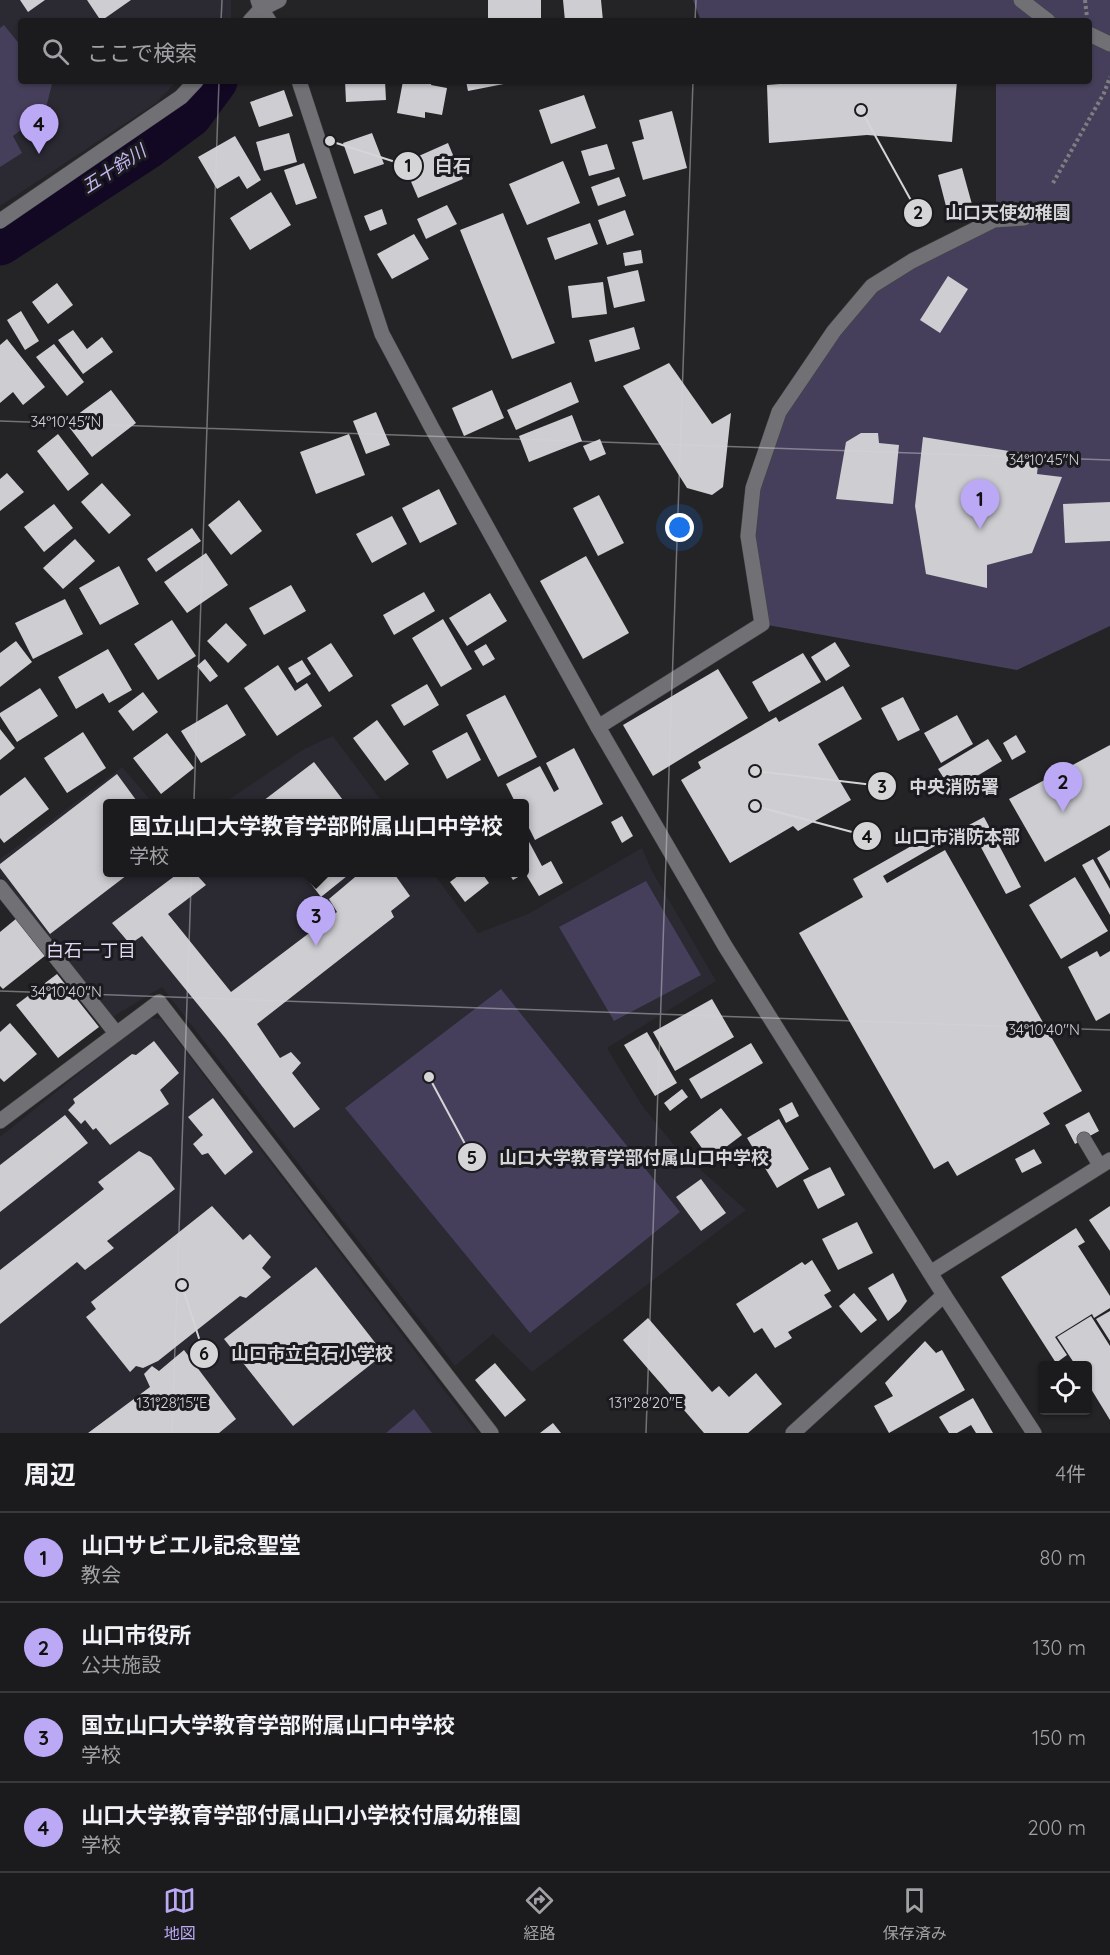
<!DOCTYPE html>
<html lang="ja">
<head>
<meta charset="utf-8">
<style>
  body { margin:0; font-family:Quicksand,"Noto Sans JP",sans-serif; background:#242426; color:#f1f3f6 }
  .controls { position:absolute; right:18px; bottom:18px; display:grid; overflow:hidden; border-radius:6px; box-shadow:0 2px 4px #0004 }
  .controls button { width:54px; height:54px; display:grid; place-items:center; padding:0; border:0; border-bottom:2px solid #39393b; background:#1b1b1d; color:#f1f3f6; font:30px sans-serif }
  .you { position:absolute; left:680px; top:528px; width:21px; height:21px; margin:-15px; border:4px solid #fff; border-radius:50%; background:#1a73e8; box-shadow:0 0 0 9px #1a73e833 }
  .badge { display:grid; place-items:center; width:39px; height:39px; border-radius:50%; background:#bca9f5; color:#111; font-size:20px; font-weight:700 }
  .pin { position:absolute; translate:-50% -50px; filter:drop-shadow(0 2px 3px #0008) }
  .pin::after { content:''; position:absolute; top:32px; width:21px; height:18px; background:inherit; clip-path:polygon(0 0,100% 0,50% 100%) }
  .popup { position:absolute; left:103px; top:799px; width:426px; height:78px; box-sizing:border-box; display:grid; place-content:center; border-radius:6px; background:#1b1b1d; filter:drop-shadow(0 2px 4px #0005); font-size:20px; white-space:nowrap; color:#a0a1a4 }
  .popup b { font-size:22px; color:#f1f3f6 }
  .popup::after { content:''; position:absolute; left:50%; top:100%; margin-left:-12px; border:12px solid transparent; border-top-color:#1b1b1d }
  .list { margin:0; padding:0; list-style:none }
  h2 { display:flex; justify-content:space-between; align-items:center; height:78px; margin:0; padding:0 24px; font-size:26px }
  h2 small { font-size:20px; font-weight:400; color:#a0a1a4 }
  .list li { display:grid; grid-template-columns:39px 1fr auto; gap:18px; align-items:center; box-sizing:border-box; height:90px; padding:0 24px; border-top:2px solid #39393b }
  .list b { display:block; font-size:22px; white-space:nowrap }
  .list p { margin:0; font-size:20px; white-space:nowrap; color:#a0a1a4 }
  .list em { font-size:20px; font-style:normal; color:#a0a1a4 }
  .icon { flex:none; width:33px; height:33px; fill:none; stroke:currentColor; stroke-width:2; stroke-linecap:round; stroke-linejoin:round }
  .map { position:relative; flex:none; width:1110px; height:1433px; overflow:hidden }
  .search { position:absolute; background:#1b1b1d; box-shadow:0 2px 4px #0004; left:18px; right:18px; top:18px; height:66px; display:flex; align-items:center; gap:15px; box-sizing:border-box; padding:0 21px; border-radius:6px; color:#a0a1a4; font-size:22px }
  .sheet { height:438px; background:#1b1b1d }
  nav { display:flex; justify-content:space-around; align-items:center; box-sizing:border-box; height:84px; border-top:2px solid #39393b; background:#1b1b1d; font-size:16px; color:#a0a1a4 }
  nav a { display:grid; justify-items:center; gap:3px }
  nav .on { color:#bca9f5 }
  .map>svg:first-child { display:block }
  .built { fill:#2b2932 }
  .green { fill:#463f5b }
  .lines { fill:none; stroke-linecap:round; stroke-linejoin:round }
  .river { stroke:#120824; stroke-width:45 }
  .building { fill:#cecdd2 }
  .service-casing { stroke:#424144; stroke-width:15 }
  .minor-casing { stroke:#424144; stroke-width:16 }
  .tertiary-casing { stroke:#424144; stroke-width:16 }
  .path { stroke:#7e7e81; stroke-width:4; stroke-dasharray:3 3; stroke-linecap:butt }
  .service { stroke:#717075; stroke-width:14 }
  .minor { stroke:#717075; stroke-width:15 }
  .tertiary { stroke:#717075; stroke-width:15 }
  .ticks { fill:none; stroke:#d5d5d8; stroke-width:1.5; stroke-opacity:0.45 }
  .labels { text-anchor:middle; stroke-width:6; stroke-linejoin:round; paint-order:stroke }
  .water-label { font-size:18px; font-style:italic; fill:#c4b5f2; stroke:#1b1a1e }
  .neighbourhood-label { font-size:18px; fill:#ded8f5; stroke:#1b1a1e }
  .ticks-label { font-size:15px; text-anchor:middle; fill:#d5d5d8; stroke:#1b1a1e; stroke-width:6; stroke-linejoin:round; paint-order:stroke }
  .leader { fill:none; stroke:#d5d5d8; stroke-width:2 }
  .callout-dot { fill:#d5d5d8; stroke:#1b1a1e; stroke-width:2 }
  .mark-label { font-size:18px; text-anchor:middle; font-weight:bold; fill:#111 }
  .callout-label { font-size:18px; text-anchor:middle; font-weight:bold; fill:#d5d5d8; stroke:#1b1a1e; stroke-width:6; stroke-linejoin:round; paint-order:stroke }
</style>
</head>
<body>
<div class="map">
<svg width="1110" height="1433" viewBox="0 0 1110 1433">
  <rect width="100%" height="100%" fill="#242427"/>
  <path class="built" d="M0 0H231V21H21V81H177L156 103 0 206Z
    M333 736 383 803 222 804 304 749Z
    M122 767 153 803 107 804V872L433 873 478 933 528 914 642 848 652 871 716 981 607 1048 643 1107 678 1150 746 1210 532 1372 493 1334 455 1366 162 987 111 1018 0 876V859Z
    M148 1018 161 1019 477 1433H0V1137Z"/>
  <path class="green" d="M693 0H1110V626L1017 670 762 624 748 536 779 412 872 286 996 217V81H1089V21H701Z
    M4 25 21 46V81H50L52 84 45 112 13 136 22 153 0 167V28Z
    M646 881 701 975 614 1021 559 927Z
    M501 989 680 1212 530 1333 345 1108Z
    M414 1409 432 1433H386Z"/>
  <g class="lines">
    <path class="river" d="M0 243 147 147 190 115 215 81"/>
  </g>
  <path class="building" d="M20 0H45L28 12Z
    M87 0H131L101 21Z
    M488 0H541V19L488 20Z
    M563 0H601L603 21H565Z
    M345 81H385L386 100 346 102Z
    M403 81H432L431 85 447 88 442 115 425 112V118L397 113Z
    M466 81H513L514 82 468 91Z
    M817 81H957L952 142 867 135 769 143 767 85Z
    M284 90 293 116 259 127 250 102Z
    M584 95 596 128 551 144 539 110Z
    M672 111 687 168 643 180 632 142 644 139 639 120Z
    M289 133 297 162 264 171 256 142Z
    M372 133 384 164 354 174 343 143Z
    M235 136 261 180 247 189 239 176 217 189 198 157Z
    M448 143 463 179 418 198 403 163Z
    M607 144 615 169 589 176 581 151Z
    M563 161 580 203 527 225 509 184Z
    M304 163 317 198 296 205 284 170Z
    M962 168 973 208 948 214 938 175Z
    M619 177 626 196 598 206 591 187Z
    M271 192 291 225 250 250 230 218Z
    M447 205 457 224 426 239 417 219Z
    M382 209 387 224 370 231 364 216Z
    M625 210 634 235 607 245 598 220Z
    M503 213 555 343 512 359 460 230Z
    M590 223 598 244 555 260 547 238Z
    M414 234 429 259 392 279 377 254Z
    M641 250 643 263 625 266 623 253Z
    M638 270 645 301 614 308 607 277Z
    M948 276 968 289 940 333 920 320Z
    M603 282 607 314 572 318 568 286Z
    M57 283 73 305 48 324 32 302Z
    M21 311 39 341 25 350 7 320Z
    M634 327 640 349 595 362 589 340Z
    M73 330 87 349 102 337 113 352 83 374 58 340Z
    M7 339 45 387 23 405 13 392 0 403V345Z
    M54 344 84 382 67 396 36 357Z
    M669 363 712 424 731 413 723 487 712 495 687 488 623 386Z
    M571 382 579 402 516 430 507 410Z
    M111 390 136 423 92 457 66 423Z
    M492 390 504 418 464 436 452 408Z
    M376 412 390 445 366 454 353 421Z
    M572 415 582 441 529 462 519 436Z
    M861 433H878L879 443 899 445 893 504 836 499 846 442Z
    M58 434 89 474 68 491 37 451Z
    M349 434 365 475 316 494 300 452Z
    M923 437 1039 456 1037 474 1062 477 1032 553 987 565V588L926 574 915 506Z
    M600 439 606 454 590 461 583 446Z
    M7 473 24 492 0 511V479Z
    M102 483 131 515 109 534 81 502Z
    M439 489 457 524 420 543 402 508Z
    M599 495 624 543 598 556 573 508Z
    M239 500 262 531 231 555 208 525Z
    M1110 502V541L1065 543 1063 504Z
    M54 504 73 528 44 552 24 527Z
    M392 516 407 544 372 563 356 534Z
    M192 528 201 541 156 572 147 559Z
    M75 539 95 561 63 589 43 568Z
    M206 553 228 585 187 613 164 582Z
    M586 556 629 633 583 659 540 581Z
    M119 566 139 604 100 625 79 588Z
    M291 585 306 611 264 635 249 608Z
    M424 592 435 611 394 635 383 615Z
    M490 593 507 621 467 646 449 618Z
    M65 599 83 634 33 659 15 623Z
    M443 619 472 669 441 687 412 638Z
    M172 620 196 656 158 680 134 644Z
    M226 623 247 645 228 663 207 641Z
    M16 641 32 662 0 687V653Z
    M835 642 850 666 826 681 811 657Z
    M331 643 353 676 329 692 307 658Z
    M486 644 495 659 483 666 474 651Z
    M108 649 132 690 109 703 103 693 76 709 58 677Z
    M803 653 821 682 769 712 752 682Z
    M205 659 218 676 210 682 197 666Z
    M302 660 311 674 297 683 288 668Z
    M278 665 295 691 307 683 322 706 277 736 244 688Z
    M718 669 748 718 653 776 623 725Z
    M427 684 439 705 404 726 391 705Z
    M843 686 862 719 818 744 851 800 798 831 793 826 730 863 681 780 701 768 698 762 776 717 779 722Z
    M40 688 58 716 17 742 0 716V713Z
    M143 692 158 712 133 731 118 711Z
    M505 695 537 757 498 777 466 715Z
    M903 697 920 730 898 741 881 708Z
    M227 704 246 735 201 763 181 731Z
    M957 715 973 744 941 763 924 733Z
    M377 720 409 764 385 781 353 738Z
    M0 729 15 748 0 760Z
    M83 732 106 768 67 793 44 758Z
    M467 732 481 760 447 779 432 751Z
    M167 733 194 768 161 794 133 758Z
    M1016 735 1026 752 1012 760 1003 743Z
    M988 739 1002 761 952 791 938 769Z
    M1110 745V825L1045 862 1009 799Z
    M574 748 603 804 535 840 528 826 524 828V804H516L506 784 540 766 554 792 559 789 546 763Z
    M314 762 346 804H259Z
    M117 774 139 804H107V872H131L50 934 0 868V864Z
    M25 777 49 809 4 843 0 838V796Z
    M622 816 633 836 622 843 611 822Z
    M984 817 1021 887 1006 894 969 825Z
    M929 836 935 846 883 876 887 883 945 850 1082 1091 1043 1113 1050 1124 957 1176 948 1161 934 1169 799 933 863 897 853 879Z
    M527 838 542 866 551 861 563 883 539 896 525 873 513 880 508 872H524V839Z
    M1110 850V881L1097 858Z
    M1093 859 1110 889V915L1082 865Z
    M180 872H194L206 885 168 914 231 992 337 912 329 899 361 872H393L410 896 391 911 394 917 257 1024 280 1058 291 1052 301 1063 292 1073 320 1109 294 1128 226 1039 142 936 130 944 112 923Z
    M302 872H352L321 897Z
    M463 872H481L489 883 465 902 450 882Z
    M1075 877 1108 931 1061 959 1029 905Z
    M17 918 46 955 3 989 0 986V932Z
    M1097 951 1100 957 1110 951V1013L1096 1021 1068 967Z
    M57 974 99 1027 58 1058 16 1005Z
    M712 999 734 1037 675 1071 653 1032Z
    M10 1023 37 1054 4 1082 0 1078V1032Z
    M647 1032 677 1083 655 1096 624 1045Z
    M154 1041 179 1073 160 1090 169 1104 110 1145 96 1128 93 1130 85 1120 81 1124 68 1110 75 1103 73 1099 132 1054 136 1055Z
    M751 1043 763 1063 701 1099 689 1079Z
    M682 1089 688 1097 670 1111 664 1103Z
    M213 1098 253 1152 225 1175 208 1153 202 1155 193 1144 203 1135 188 1117Z
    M792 1102 799 1116 786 1123 779 1109Z
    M721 1108 742 1135 710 1159 690 1132Z
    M1089 1112 1099 1131 1075 1144 1065 1125Z
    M65 1115 88 1143 0 1212V1165Z
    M779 1119 809 1169 777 1188 747 1138Z
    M1034 1149 1042 1163 1022 1173 1015 1159Z
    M139 1151 151 1157 175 1189 107 1241 114 1248 85 1270 77 1262 0 1324V1270L104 1189 98 1182Z
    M830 1167 845 1195 818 1209 803 1180Z
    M701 1179 726 1213 701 1231 676 1197Z
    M212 1206 243 1240 250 1234 271 1257 262 1268 271 1277 246 1298 240 1296 158 1361 143 1368 136 1366 130 1372 86 1317 96 1309 91 1302Z
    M1110 1206V1251L1089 1220Z
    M857 1222 873 1253 838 1270 822 1239Z
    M1076 1228 1085 1242 1078 1246 1110 1296V1308L1094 1318 1092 1314 1055 1337 1067 1355 1056 1363 1001 1277Z
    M812 1260 831 1291 824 1295 832 1307 788 1332 792 1338 775 1348 762 1328 754 1333 736 1304 802 1262 805 1265Z
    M316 1267 384 1354 293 1426 224 1339Z
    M893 1273 907 1301 900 1311 888 1321 868 1288Z
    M854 1293 877 1320 861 1333 839 1306Z
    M1110 1311V1341L1096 1319Z
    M1091 1316 1110 1346V1420L1088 1384V1366H1076L1057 1337Z
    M648 1318 712 1392 719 1386 729 1397 756 1373 782 1404 748 1433H704L623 1340Z
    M925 1341 936 1353 942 1350 965 1390 889 1433 874 1406 893 1396 885 1383Z
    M184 1350 236 1419 219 1433H88L150 1387 144 1374 152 1366 159 1371Z
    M495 1363 526 1400 505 1417 475 1380Z
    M973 1398 993 1433H976L971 1425 957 1433H949L939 1417Z
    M553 1423 561 1433H540Z"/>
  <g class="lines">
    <defs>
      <path id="service" d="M1084 1139 1100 1166"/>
      <path id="minor" d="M1021 0 1048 21
        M250 21 261 9 279 0
        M1089 34 1110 44
        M0 221 181 97 196 81
        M598 727 762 624 748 536 753 488 779 412 834 331 872 286 912 261 994 220 1024 218
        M0 887 116 1033
        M0 1121 159 1002 491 1433
        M793 1433 944 1295"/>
      <path id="tertiary" d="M258 0 261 9 269 21
        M299 81 382 334 433 430 598 727 725 946 944 1295 1034 1433
        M930 1273 1110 1160"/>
    </defs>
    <use href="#service" class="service-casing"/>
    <use href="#minor" class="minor-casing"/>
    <use href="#tertiary" class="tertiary-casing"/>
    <path class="path" d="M1085 0 1087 17
      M1053 183 1104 93 1110 77"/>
    <use href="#service" class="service"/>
    <use href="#minor" class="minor"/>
    <use href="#tertiary" class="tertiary"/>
  </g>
  <path class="ticks" d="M221 21 222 0M695 21 696 0M0 421 1110 460M0 991 1110 1030M172 1433 219 81M646 1433 693 81"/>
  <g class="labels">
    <g class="water-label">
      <text transform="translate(114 169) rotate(-33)" y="6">五十鈴川</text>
    </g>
    <g class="neighbourhood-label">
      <text x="91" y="957">白石一丁目</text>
    </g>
  </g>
  <g class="ticks-label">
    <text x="66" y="427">34°10'45"N</text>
    <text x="1044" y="465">34°10'45"N</text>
    <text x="66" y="997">34°10'40"N</text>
    <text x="1044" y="1035">34°10'40"N</text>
    <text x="172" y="1408">131°28'15"E</text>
    <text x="646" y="1408">131°28'20"E</text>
  </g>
  <path class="leader" d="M330 141L408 166M861 110L918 213M755 771L882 786M755 806L867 836M429 1077L472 1157M182 1285L204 1354"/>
  <g class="callout-dot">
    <circle cx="330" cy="141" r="6"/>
    <circle cx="861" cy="110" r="6"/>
    <circle cx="755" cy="771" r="6"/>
    <circle cx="755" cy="806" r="6"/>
    <circle cx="429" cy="1077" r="6"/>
    <circle cx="182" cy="1285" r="6"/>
    <circle cx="408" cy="166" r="15"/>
    <circle cx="918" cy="213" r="15"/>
    <circle cx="882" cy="786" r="15"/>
    <circle cx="867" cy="836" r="15"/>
    <circle cx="472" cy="1157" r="15"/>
    <circle cx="204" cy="1354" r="15"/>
  </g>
  <g class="mark-label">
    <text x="408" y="172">1</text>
    <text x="918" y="219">2</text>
    <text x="882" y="793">3</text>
    <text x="867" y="843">4</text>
    <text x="472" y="1164">5</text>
    <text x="204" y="1360">6</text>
  </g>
  <g class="callout-label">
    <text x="453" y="172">白石</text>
    <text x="1008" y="219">山口天使幼稚園</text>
    <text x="954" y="793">中央消防署</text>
    <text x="957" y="843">山口市消防本部</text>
    <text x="634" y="1164">山口大学教育学部付属山口中学校</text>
    <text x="312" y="1360">山口市立白石小学校</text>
  </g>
</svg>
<div class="controls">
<button><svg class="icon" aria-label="locate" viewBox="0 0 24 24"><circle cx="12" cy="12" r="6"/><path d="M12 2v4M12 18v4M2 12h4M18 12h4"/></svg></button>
</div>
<div class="you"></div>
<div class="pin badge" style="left:980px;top:529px">1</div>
<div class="pin badge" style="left:1063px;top:812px">2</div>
<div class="pin badge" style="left:316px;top:946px">3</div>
<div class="popup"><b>国立山口大学教育学部附属山口中学校</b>学校</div>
<div class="pin badge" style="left:39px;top:154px">4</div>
<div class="search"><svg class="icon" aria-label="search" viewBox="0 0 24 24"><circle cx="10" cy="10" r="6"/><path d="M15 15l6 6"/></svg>ここで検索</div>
</div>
<section class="sheet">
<h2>周辺<small>4件</small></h2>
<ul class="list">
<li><span class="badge">1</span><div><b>山口サビエル記念聖堂</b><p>教会</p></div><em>80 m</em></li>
<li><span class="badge">2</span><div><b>山口市役所</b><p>公共施設</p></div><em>130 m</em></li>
<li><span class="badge">3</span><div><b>国立山口大学教育学部附属山口中学校</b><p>学校</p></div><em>150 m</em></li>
<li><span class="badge">4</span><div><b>山口大学教育学部付属山口小学校付属幼稚園</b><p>学校</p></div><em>200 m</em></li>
</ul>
</section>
<nav>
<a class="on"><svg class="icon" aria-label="map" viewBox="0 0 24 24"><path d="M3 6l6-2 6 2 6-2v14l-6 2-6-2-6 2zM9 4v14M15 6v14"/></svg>地図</a>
<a><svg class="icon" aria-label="directions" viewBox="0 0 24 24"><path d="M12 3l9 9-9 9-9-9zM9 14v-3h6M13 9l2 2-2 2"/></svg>経路</a>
<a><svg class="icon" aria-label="saved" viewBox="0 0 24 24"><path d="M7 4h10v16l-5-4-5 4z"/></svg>保存済み</a>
</nav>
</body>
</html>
